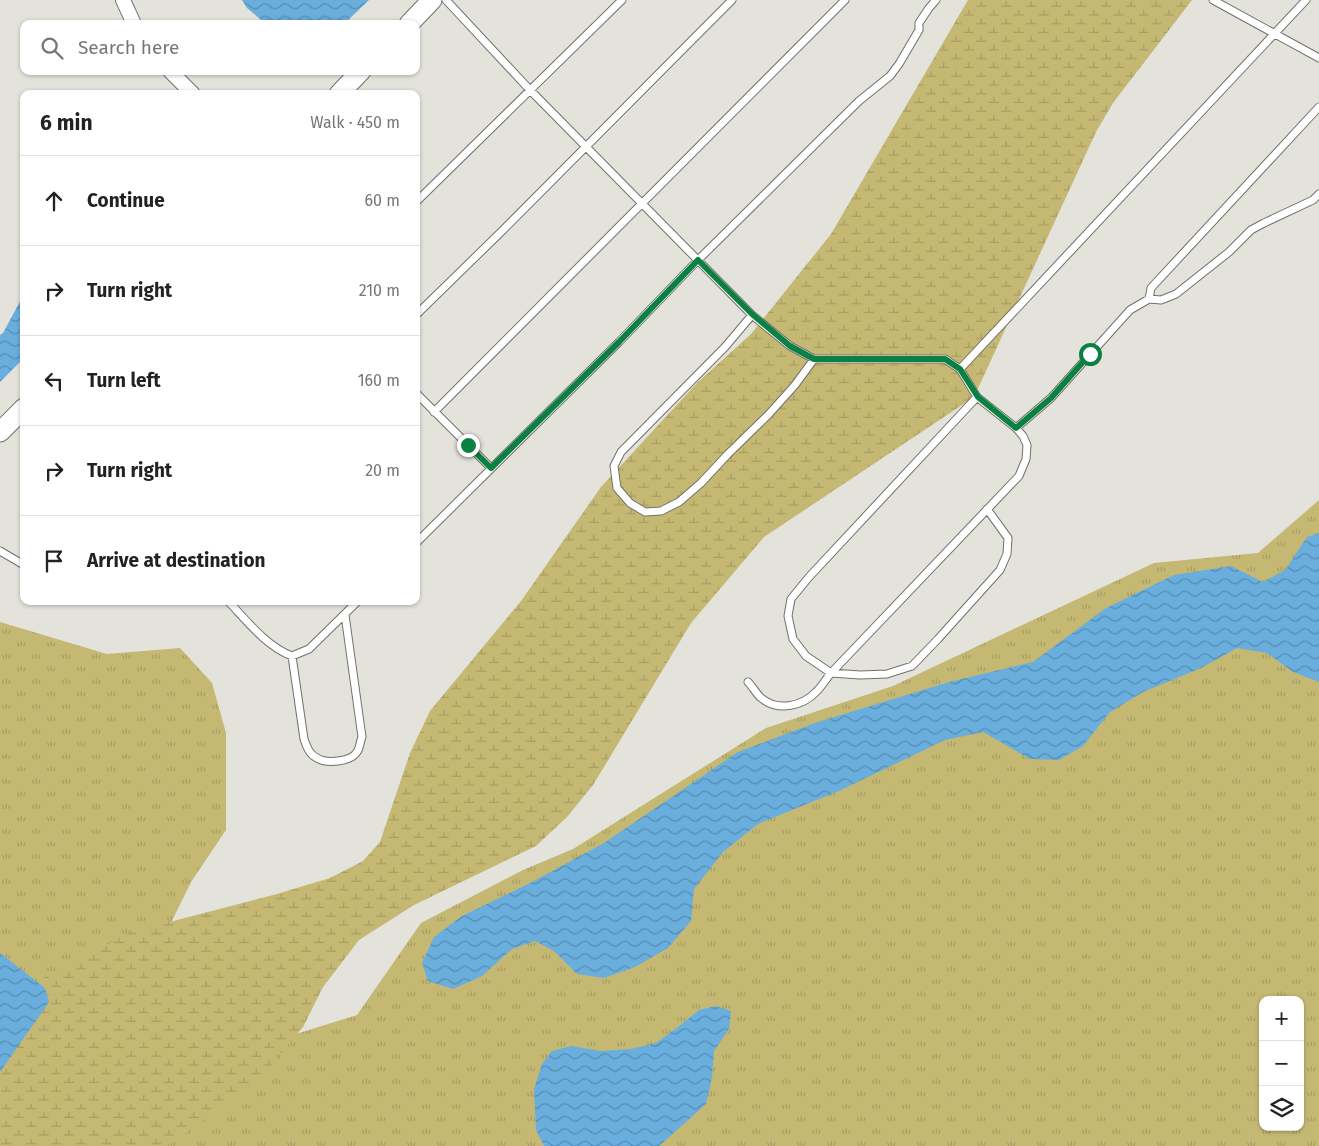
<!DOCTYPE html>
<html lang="en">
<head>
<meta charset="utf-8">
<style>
  body { margin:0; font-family:"Fira Sans",sans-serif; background:#f6f6f6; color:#222 }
  .controls { position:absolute; right:15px; bottom:15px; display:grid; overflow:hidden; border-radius:10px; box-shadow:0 1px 4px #0004 }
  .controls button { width:45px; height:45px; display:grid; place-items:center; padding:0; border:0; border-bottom:1px solid #e0e0e0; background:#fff; color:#222; font:25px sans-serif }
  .stop { position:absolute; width:15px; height:15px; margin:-11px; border:4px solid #0b8043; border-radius:50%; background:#fff }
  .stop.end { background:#0b8043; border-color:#fff; box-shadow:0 1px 5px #0008 }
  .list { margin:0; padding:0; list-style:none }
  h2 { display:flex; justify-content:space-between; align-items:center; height:65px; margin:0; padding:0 20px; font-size:21px }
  h2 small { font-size:16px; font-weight:400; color:#767676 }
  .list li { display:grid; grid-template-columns:32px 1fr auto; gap:15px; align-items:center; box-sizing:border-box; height:90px; padding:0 20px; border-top:1px solid #e0e0e0 }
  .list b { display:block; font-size:19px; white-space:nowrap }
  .list em { font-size:16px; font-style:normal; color:#767676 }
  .icon { flex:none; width:28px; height:28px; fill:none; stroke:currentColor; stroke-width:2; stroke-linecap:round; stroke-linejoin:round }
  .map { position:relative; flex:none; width:1319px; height:1146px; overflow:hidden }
  .search { position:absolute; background:#fff; box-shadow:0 1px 4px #0004; left:20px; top:20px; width:400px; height:55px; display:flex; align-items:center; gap:12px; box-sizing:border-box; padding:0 18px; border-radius:10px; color:#767676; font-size:19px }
  .panel { position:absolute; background:#fff; box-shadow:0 1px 4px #0004; left:20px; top:90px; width:400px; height:515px; border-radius:10px }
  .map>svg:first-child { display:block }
  .grass { fill:url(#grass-tufts); fill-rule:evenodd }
  .wetland { fill:url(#wetland-marsh) }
  .water { fill:url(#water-waves) }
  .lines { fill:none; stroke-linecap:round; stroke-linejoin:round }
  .lane-casing { stroke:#717069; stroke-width:9 }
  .street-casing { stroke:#717069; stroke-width:16 }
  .secondary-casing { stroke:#717069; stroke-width:21 }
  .lane { stroke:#fff; stroke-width:7 }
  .street { stroke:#fff; stroke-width:14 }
  .secondary { stroke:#fff; stroke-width:19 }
  .route { stroke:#0b8043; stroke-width:6 }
</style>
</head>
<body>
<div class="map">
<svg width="1319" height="1146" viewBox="0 0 1319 1146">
  <defs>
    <pattern id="grass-tufts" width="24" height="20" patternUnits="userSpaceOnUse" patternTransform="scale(1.25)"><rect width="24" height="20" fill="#c4b873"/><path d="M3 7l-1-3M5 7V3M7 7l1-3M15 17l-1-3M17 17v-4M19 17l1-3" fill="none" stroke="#a89e63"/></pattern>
    <pattern id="wetland-marsh" width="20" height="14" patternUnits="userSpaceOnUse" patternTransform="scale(1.25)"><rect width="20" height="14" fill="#c4b873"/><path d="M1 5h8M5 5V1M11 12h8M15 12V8" fill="none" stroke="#a89e63"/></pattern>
    <pattern id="water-waves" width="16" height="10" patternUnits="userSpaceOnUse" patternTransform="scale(1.25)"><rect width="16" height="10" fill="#69aedd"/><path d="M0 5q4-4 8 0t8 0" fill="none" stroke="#568db2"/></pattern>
  </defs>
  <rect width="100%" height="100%" fill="#e3e2db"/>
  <path class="grass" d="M1319 500V1146H0V622L107 654 180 648 212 683 226 733V830L191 882 146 974 241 1051 357 1015 421 923 523 870 573 849 766 728 893 686 1154 563 1258 553ZM1263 1000H1300V1127H1263Z"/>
  <path class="wetland" d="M968 0H1192L1113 103 1096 132 974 397 764 537 691 623 593 785 567 817 536 846 414 905 359 940 323 987 303 1027 257 1082 167 1146H0V1019L30 985 131 932 277 894 330 878 363 861 380 842 410 753 430 711 521 601 601 487 697 383 751 334 831 234Z"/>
  <path class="water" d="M242 0H369L344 24H266L247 8Z
    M24 294V358L0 382V335L3 333Z
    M1319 533V682L1293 672 1267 653 1237 648 1201 668 1143 692 1110 712 1083 746 1059 760 1030 759 983 732 945 740 841 790 758 824 723 852 694 889 691 921 668 948 635 967 604 978 577 974 554 951 535 941 512 949 482 976 453 989 428 981 422 963 434 937 462 916 532 882 604 843 738 752 815 723 949 682 1033 662 1106 608 1174 575 1231 566 1263 582 1285 570 1307 537Z
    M0 953 45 988 49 1002 0 1072Z
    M716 1006 731 1011 729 1029 714 1051 712 1078 706 1104 659 1146H544L536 1130 534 1089 542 1064 552 1051 571 1046 601 1051 631 1049 656 1043 678 1027 699 1010Z"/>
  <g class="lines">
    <defs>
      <path id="lane" d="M446 0 530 90 752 315 790 346 814 359H945L960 369 977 397 1016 428 1023 436 1027 445 1026 459 1019 476 831 673 806 656 793 639 788 616 791 599 809 577 977 397
        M1213 0 1319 58
        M416 202 622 0
        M1149 299 1151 288 1319 107
        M416 315 503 230 732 0
        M752 315 725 347 621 452 614 466 617 488 630 503 645 512 661 511 679 502 701 483 727 455 769 414 795 385 814 359
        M960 369 1306 0
        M416 393 491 468
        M434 412 845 0
        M1016 428 1051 398 1130 310 1149 299 1161 300 1176 294 1229 252 1251 230 1264 223 1313 200 1319 194
        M416 543 619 342 698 260 859 101 890 76 899 64 919 30V23L929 8 936 0
        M0 551 24 565
        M228 601C247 621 266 646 292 656L309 649 358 601
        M292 656 304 739C307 747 309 754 317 758 326 764 351 762 357 752 360 748 360 741 362 737L345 615
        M748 682C752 686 756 693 760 697 777 712 802 707 817 691 822 686 826 679 831 673L860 675 887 674 912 666 938 639 1000 570 1007 554 1008 538 987 509"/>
      <path id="street" d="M123 0 134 24
        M170 71 193 94"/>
      <path id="secondary" d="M409 24 432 0
        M339 94 361 71
        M0 432 24 408"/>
    </defs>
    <use href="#lane" class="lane-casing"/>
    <use href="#street" class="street-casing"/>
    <use href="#secondary" class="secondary-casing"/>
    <use href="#lane" class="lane"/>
    <use href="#street" class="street"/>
    <use href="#secondary" class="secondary"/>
  </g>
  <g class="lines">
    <path class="route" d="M468 445 491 468 619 342 698 260 752 314 790 346 814 359H945L960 369 978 397 1016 428 1051 398 1090 354"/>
  </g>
</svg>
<div class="controls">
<button>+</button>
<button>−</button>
<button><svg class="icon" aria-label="layers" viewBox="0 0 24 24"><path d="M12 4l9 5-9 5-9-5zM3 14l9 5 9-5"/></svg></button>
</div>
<div class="stop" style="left:1090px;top:354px"></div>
<div class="stop end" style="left:468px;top:445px"></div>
<div class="search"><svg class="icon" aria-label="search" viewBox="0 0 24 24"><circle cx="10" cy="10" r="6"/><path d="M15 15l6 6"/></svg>Search here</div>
<section class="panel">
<h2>6 min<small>Walk · 450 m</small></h2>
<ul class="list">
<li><svg class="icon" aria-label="ahead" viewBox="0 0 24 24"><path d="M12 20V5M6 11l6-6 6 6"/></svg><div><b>Continue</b></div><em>60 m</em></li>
<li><svg class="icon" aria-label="right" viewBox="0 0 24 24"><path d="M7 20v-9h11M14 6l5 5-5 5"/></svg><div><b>Turn right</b></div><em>210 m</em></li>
<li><svg class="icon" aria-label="left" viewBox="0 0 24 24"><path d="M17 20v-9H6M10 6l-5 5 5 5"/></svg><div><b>Turn left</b></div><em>160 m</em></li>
<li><svg class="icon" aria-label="right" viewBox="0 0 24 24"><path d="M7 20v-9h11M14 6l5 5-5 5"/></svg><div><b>Turn right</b></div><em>20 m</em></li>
<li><svg class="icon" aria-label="arrive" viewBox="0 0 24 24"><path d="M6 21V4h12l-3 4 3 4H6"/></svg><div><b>Arrive at destination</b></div></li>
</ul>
</section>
</div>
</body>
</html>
